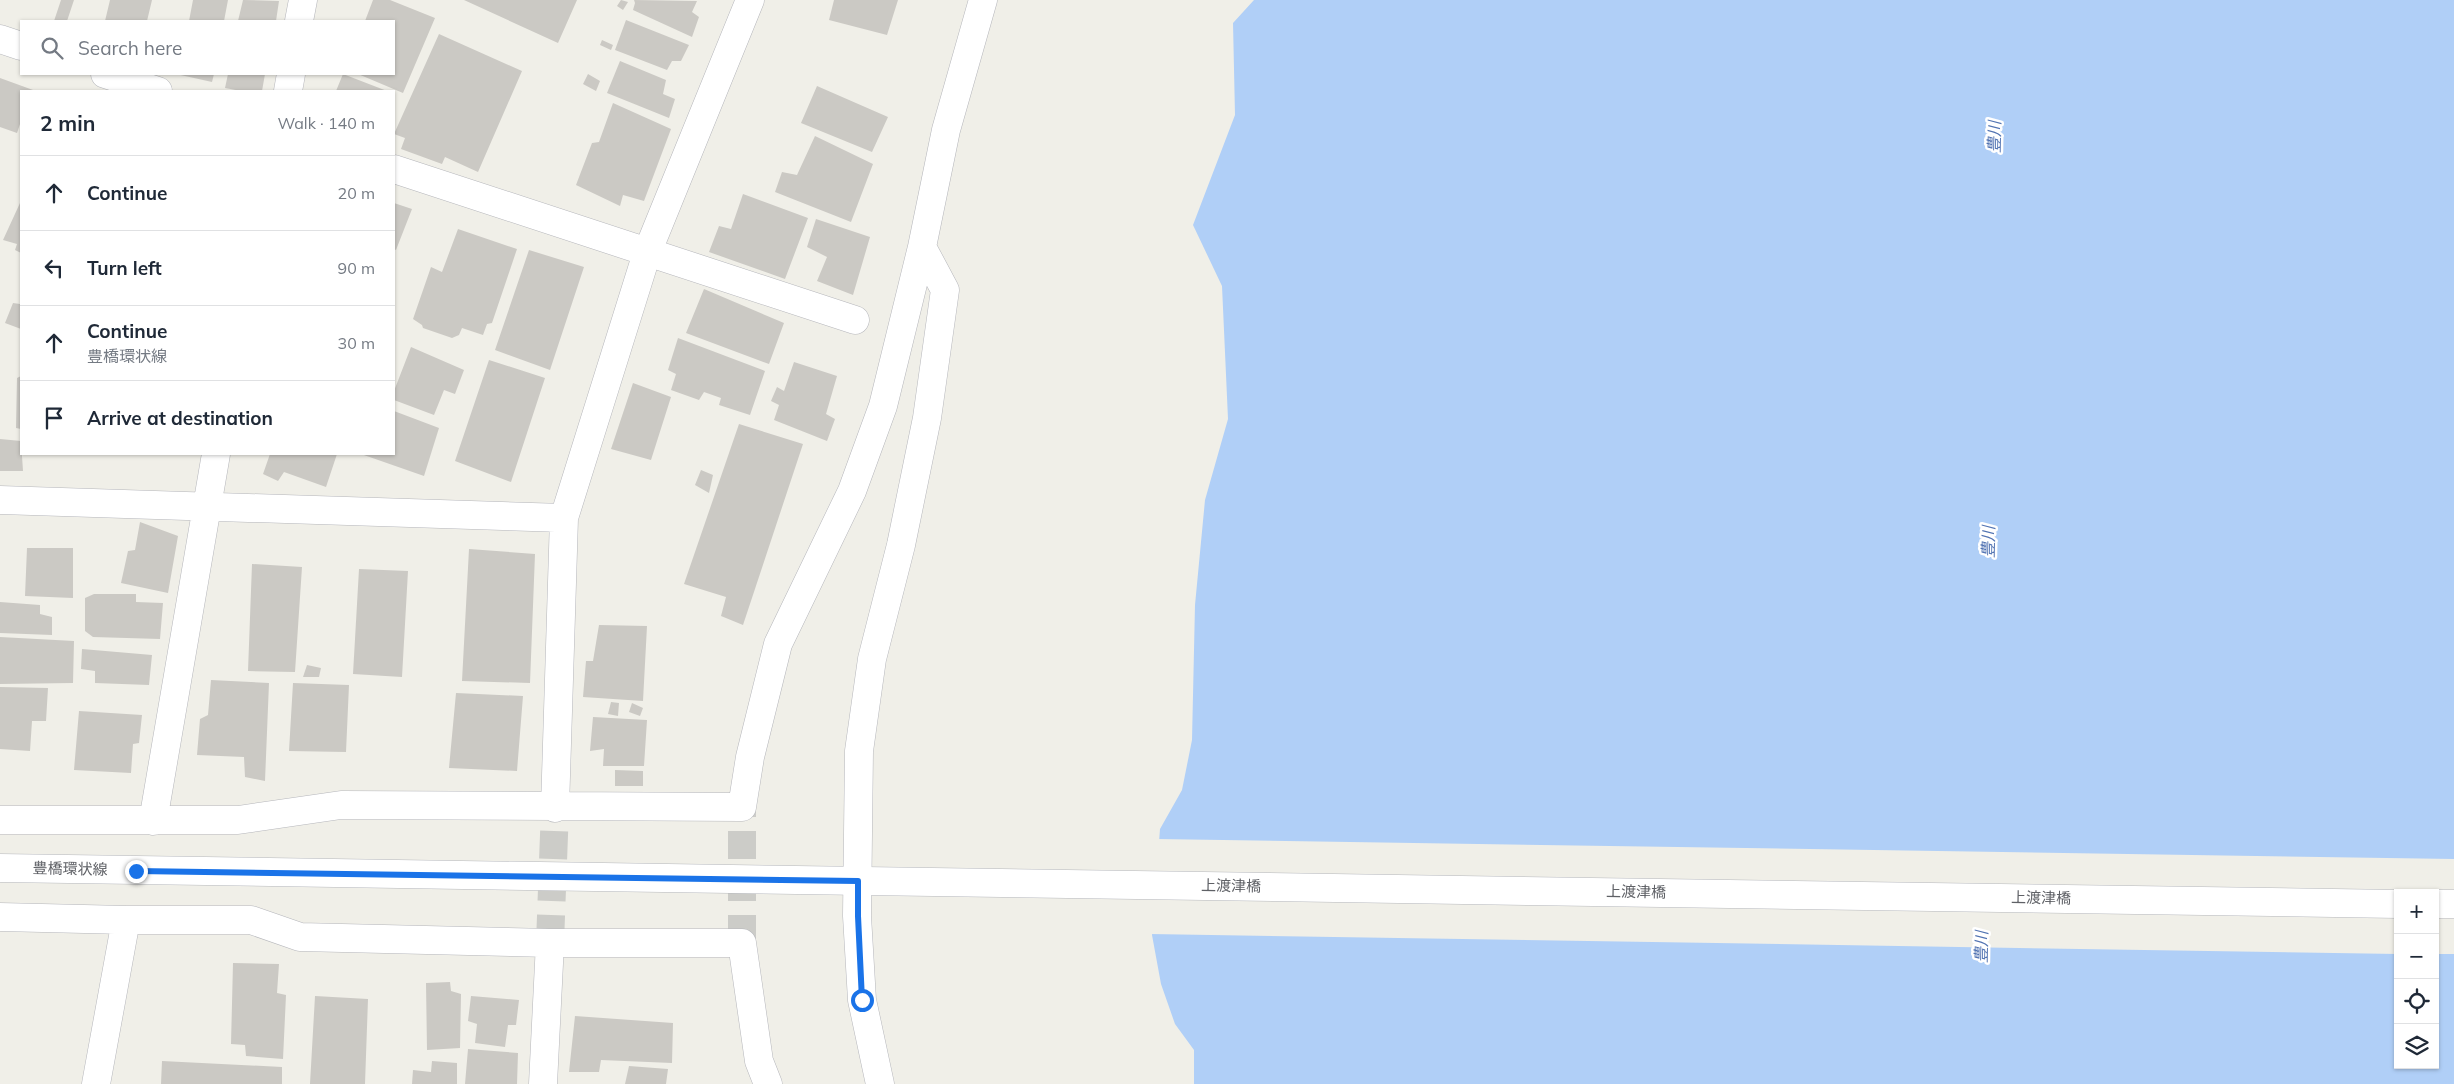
<!DOCTYPE html>
<html lang="en">
<head>
<meta charset="utf-8">
<style>
  body { margin:0; font-family:Mulish,"Noto Sans JP",sans-serif; background:#f6f6f7; color:#1f2937 }
  .controls { position:absolute; right:15px; bottom:15px; display:grid; overflow:hidden; border-radius:0px; box-shadow:0 1px 4px #0004 }
  .controls button { width:45px; height:45px; display:grid; place-items:center; padding:0; border:0; border-bottom:1px solid #e0e1e3; background:#fff; color:#1f2937; font:25px sans-serif }
  .stop { position:absolute; width:15px; height:15px; margin:-11px; border:4px solid #1a73e8; border-radius:50%; background:#fff }
  .stop.end { background:#1a73e8; border-color:#fff; box-shadow:0 1px 5px #0008 }
  .list { margin:0; padding:0; list-style:none }
  h2 { display:flex; justify-content:space-between; align-items:center; height:65px; margin:0; padding:0 20px; font-size:21px }
  h2 small { font-size:16px; font-weight:400; color:#747a83 }
  .list li { display:grid; grid-template-columns:32px 1fr auto; gap:15px; align-items:center; box-sizing:border-box; height:75px; padding:0 20px; border-top:1px solid #e0e1e3 }
  .list b { display:block; font-size:19px; white-space:nowrap }
  .list p { margin:0; font-size:16px; white-space:nowrap; color:#747a83 }
  .list em { font-size:16px; font-style:normal; color:#747a83 }
  .icon { flex:none; width:28px; height:28px; fill:none; stroke:currentColor; stroke-width:2; stroke-linecap:round; stroke-linejoin:round }
  .map { position:relative; flex:none; width:2454px; height:1084px; overflow:hidden }
  .search { position:absolute; background:#fff; box-shadow:0 1px 4px #0004; left:20px; top:20px; width:375px; height:55px; display:flex; align-items:center; gap:12px; box-sizing:border-box; padding:0 18px; border-radius:0px; color:#747a83; font-size:19px }
  .panel { position:absolute; background:#fff; box-shadow:0 1px 4px #0004; left:20px; top:90px; width:375px; height:365px; border-radius:0px }
  .map>svg:first-child { display:block }
  .water { fill:#b0cff7; fill-rule:evenodd }
  .pier { fill:#f0efe8 }
  .building { fill:#cbc9c4 }
  .lines { fill:none; stroke-linecap:round; stroke-linejoin:round }
  .street-tunnel { stroke:#ccccc8; stroke-width:28; stroke-dasharray:28 14; stroke-linecap:butt }
  .street-casing { stroke:#b5b6bb; stroke-width:29 }
  .secondary-casing { stroke:#b6b8bd; stroke-width:29 }
  .street { stroke:#fff; stroke-width:28 }
  .secondary { stroke:#fff; stroke-width:28 }
  .route { stroke:#1a73e8; stroke-width:6 }
  .labels { text-anchor:middle; stroke-width:5; stroke-linejoin:round; paint-order:stroke }
  .street-label { font-size:15px; fill:#5f6166; stroke:#fff }
  .water-label { font-size:16px; font-style:italic; fill:#5173b2; stroke:#fff }
</style>
</head>
<body>
<div class="map">
<svg width="2454" height="1084" viewBox="0 0 2454 1084">
  <rect width="100%" height="100%" fill="#f0efe8"/>
  <path class="water" d="M1254 0H2454V1084H1194V1050L1175 1024 1161 984 1152 935 1160 829 1182 790 1192 740 1195 605 1205 500 1228 419 1222 286 1193 225 1235 115 1233 23ZM2398 893H2435V1065H2398Z"/>
  <path class="pier" d="M1157 839 2454 859V954H2435V893H2398V954L1150 934Z"/>
  <path class="building" d="M61 0H74L67 21H54Z
    M110 0H152L147 21H105Z
    M193 0H228L224 21H189Z
    M243 0 279 1 276 21H238Z
    M373 0H390L435 18 403 93 358 74H394V21H365Z
    M464 0H577L558 43Z
    M621 0 628 2 623 10 617 6Z
    M634 0 697 1 692 12 699 17 692 37 633 10 635 3Z
    M834 0H898L887 35 829 20Z
    M626 20 689 45 681 61H672L667 70 615 50Z
    M439 34 522 71 478 172 445 157 442 164 401 149 405 138 394 134Z
    M602 40 613 45 611 50 600 45Z
    M620 61 666 80 663 94 675 99 669 118 607 93Z
    M176 74H214L212 82Z
    M228 74H265L262 91H241L225 88Z
    M343 74 387 91H336Z
    M588 74 600 81 596 91 583 84Z
    M0 78 33 90 21 91V121L17 133 0 127Z
    M817 86 888 117 872 152 801 123Z
    M613 103 671 129 644 201 623 195 620 206 576 185 592 143 599 142Z
    M815 136 873 164 851 222 775 192 782 172 797 175Z
    M743 194 808 218 785 279 709 252 719 226 731 229Z
    M20 203H21V253L15 250 17 244 3 240Z
    M394 203 412 209 396 250 394 249Z
    M816 219 870 237 853 295 817 281 827 257 807 247Z
    M458 229 517 249 492 323 487 324 483 335 462 328 459 335 452 338 423 328 422 325 413 319 431 267 442 272Z
    M529 250 584 267 550 370 495 350Z
    M704 289 784 323 769 364 686 333Z
    M21 300V329L5 323 13 303 20 304Z
    M678 338 765 371 750 415 719 405 721 398 704 392 699 400 671 390 676 374 668 370Z
    M411 347 464 370 455 394 444 390 434 415 394 400V391Z
    M489 360 545 378 511 482 455 461Z
    M794 362 837 376 826 414 835 419 827 441 774 420 779 405 771 401 777 387 784 391Z
    M21 376V429L16 428 17 378Z
    M633 383 671 397 651 460 611 449Z
    M394 411 439 428 424 476 361 454H394Z
    M739 424 803 444 743 625 721 616 726 597 684 584Z
    M0 439 21 441 23 471H0Z
    M270 454H337L326 487 284 472 278 481 263 474Z
    M701 470 713 475 709 493 695 485Z
    M140 522 178 536 168 593 121 583 128 551 135 550Z
    M27 548H73V598L25 596Z
    M469 549 535 554 530 683 462 681Z
    M252 564 302 567 295 672 248 671Z
    M359 569 408 571 402 677 353 674Z
    M94 594H136V602L163 603 160 639 93 637 85 631V598Z
    M0 602 40 605V614L52 617V635L0 633Z
    M599 625 647 626 643 701 583 697 586 661H593Z
    M0 637 74 641 73 683 0 684Z
    M82 649 152 655 149 685 95 683V671L81 669Z
    M307 665 321 668 319 677H303Z
    M211 680 269 683 265 781 245 777 244 757 197 755 200 719 208 715Z
    M293 683 349 685 346 752 289 751Z
    M0 687 48 688 46 721H32L30 751 0 749Z
    M456 693 523 696 517 771 449 768Z
    M611 702 619 703 618 716 608 714Z
    M632 703 643 708 640 716 629 712Z
    M79 711 142 715 139 743 133 744 131 773 74 770Z
    M593 717 647 720 644 766H603L604 749 590 751Z
    M615 770 643 771V786H615Z
    M233 963 279 964 277 993 286 995 283 1059 246 1056 245 1045 231 1044Z
    M450 982 451 991 461 994 460 1048 427 1050 426 983Z
    M315 996 368 999 365 1084H310Z
    M471 996 519 1000 516 1025H508L505 1047 475 1043 477 1024 468 1021Z
    M575 1016 673 1023 672 1063 601 1060 599 1072H569Z
    M468 1049 518 1053 517 1084H465Z
    M162 1061 282 1067V1084H161Z
    M432 1061 457 1063V1084H412L413 1070 431 1072Z
    M629 1066 668 1069 666 1084H625Z"/>
  <g class="lines">
    <path class="street-tunnel" d="M550 943 555 808
      M742 943V807"/>
    <defs>
      <path id="street" d="M299 21 303 0
        M0 39 21 46
        M105 74 158 91
        M288 91 291 74
        M394 169 855 320
        M0 500 564 518
        M555 808 564 518 647 253 750 0
        M0 820H238L341 805 742 807 750 757 778 644 852 491 883 406 922 247 946 130 983 0
        M153 821 216 454
        M0 917 126 920H251L300 937 550 943H742L759 1061 768 1084
        M96 1084 126 920
        M543 1084 550 943
        M880 1084 862 1000 857 916 859 751 872 659 901 545 927 418 945 290 922 247"/>
      <path id="secondary" d="M0 868 2398 904
        M2435 904H2454"/>
    </defs>
    <use href="#street" class="street-casing"/>
    <use href="#secondary" class="secondary-casing"/>
    <use href="#street" class="street"/>
    <use href="#secondary" class="secondary"/>
  </g>
  <g class="lines">
    <path class="route" d="M136 871 858 881V916L862 1000"/>
  </g>
  <g class="labels">
    <g class="street-label">
      <text transform="translate(70 869) rotate(1)" y="5">豊橋環状線</text>
      <text transform="translate(1231 886) rotate(1)" y="5">上渡津橋</text>
      <text transform="translate(1636 892) rotate(1)" y="5">上渡津橋</text>
      <text transform="translate(2041 898) rotate(1)" y="5">上渡津橋</text>
    </g>
    <g class="water-label">
      <text transform="translate(1994 137) rotate(-89)" y="6">豊川</text>
      <text transform="translate(1988 542) rotate(-89)" y="6">豊川</text>
      <text transform="translate(1981 947) rotate(-89)" y="6">豊川</text>
    </g>
  </g>
</svg>
<div class="controls">
<button>+</button>
<button>−</button>
<button><svg class="icon" aria-label="locate" viewBox="0 0 24 24"><circle cx="12" cy="12" r="6"/><path d="M12 2v4M12 18v4M2 12h4M18 12h4"/></svg></button>
<button><svg class="icon" aria-label="layers" viewBox="0 0 24 24"><path d="M12 4l9 5-9 5-9-5zM3 14l9 5 9-5"/></svg></button>
</div>
<div class="stop" style="left:862px;top:1000px"></div>
<div class="stop end" style="left:136px;top:871px"></div>
<div class="search"><svg class="icon" aria-label="search" viewBox="0 0 24 24"><circle cx="10" cy="10" r="6"/><path d="M15 15l6 6"/></svg>Search here</div>
<section class="panel">
<h2>2 min<small>Walk · 140 m</small></h2>
<ul class="list">
<li><svg class="icon" aria-label="ahead" viewBox="0 0 24 24"><path d="M12 20V5M6 11l6-6 6 6"/></svg><div><b>Continue</b></div><em>20 m</em></li>
<li><svg class="icon" aria-label="left" viewBox="0 0 24 24"><path d="M17 20v-9H6M10 6l-5 5 5 5"/></svg><div><b>Turn left</b></div><em>90 m</em></li>
<li><svg class="icon" aria-label="ahead" viewBox="0 0 24 24"><path d="M12 20V5M6 11l6-6 6 6"/></svg><div><b>Continue</b><p>豊橋環状線</p></div><em>30 m</em></li>
<li><svg class="icon" aria-label="arrive" viewBox="0 0 24 24"><path d="M6 21V4h12l-3 4 3 4H6"/></svg><div><b>Arrive at destination</b></div></li>
</ul>
</section>
</div>
</body>
</html>
